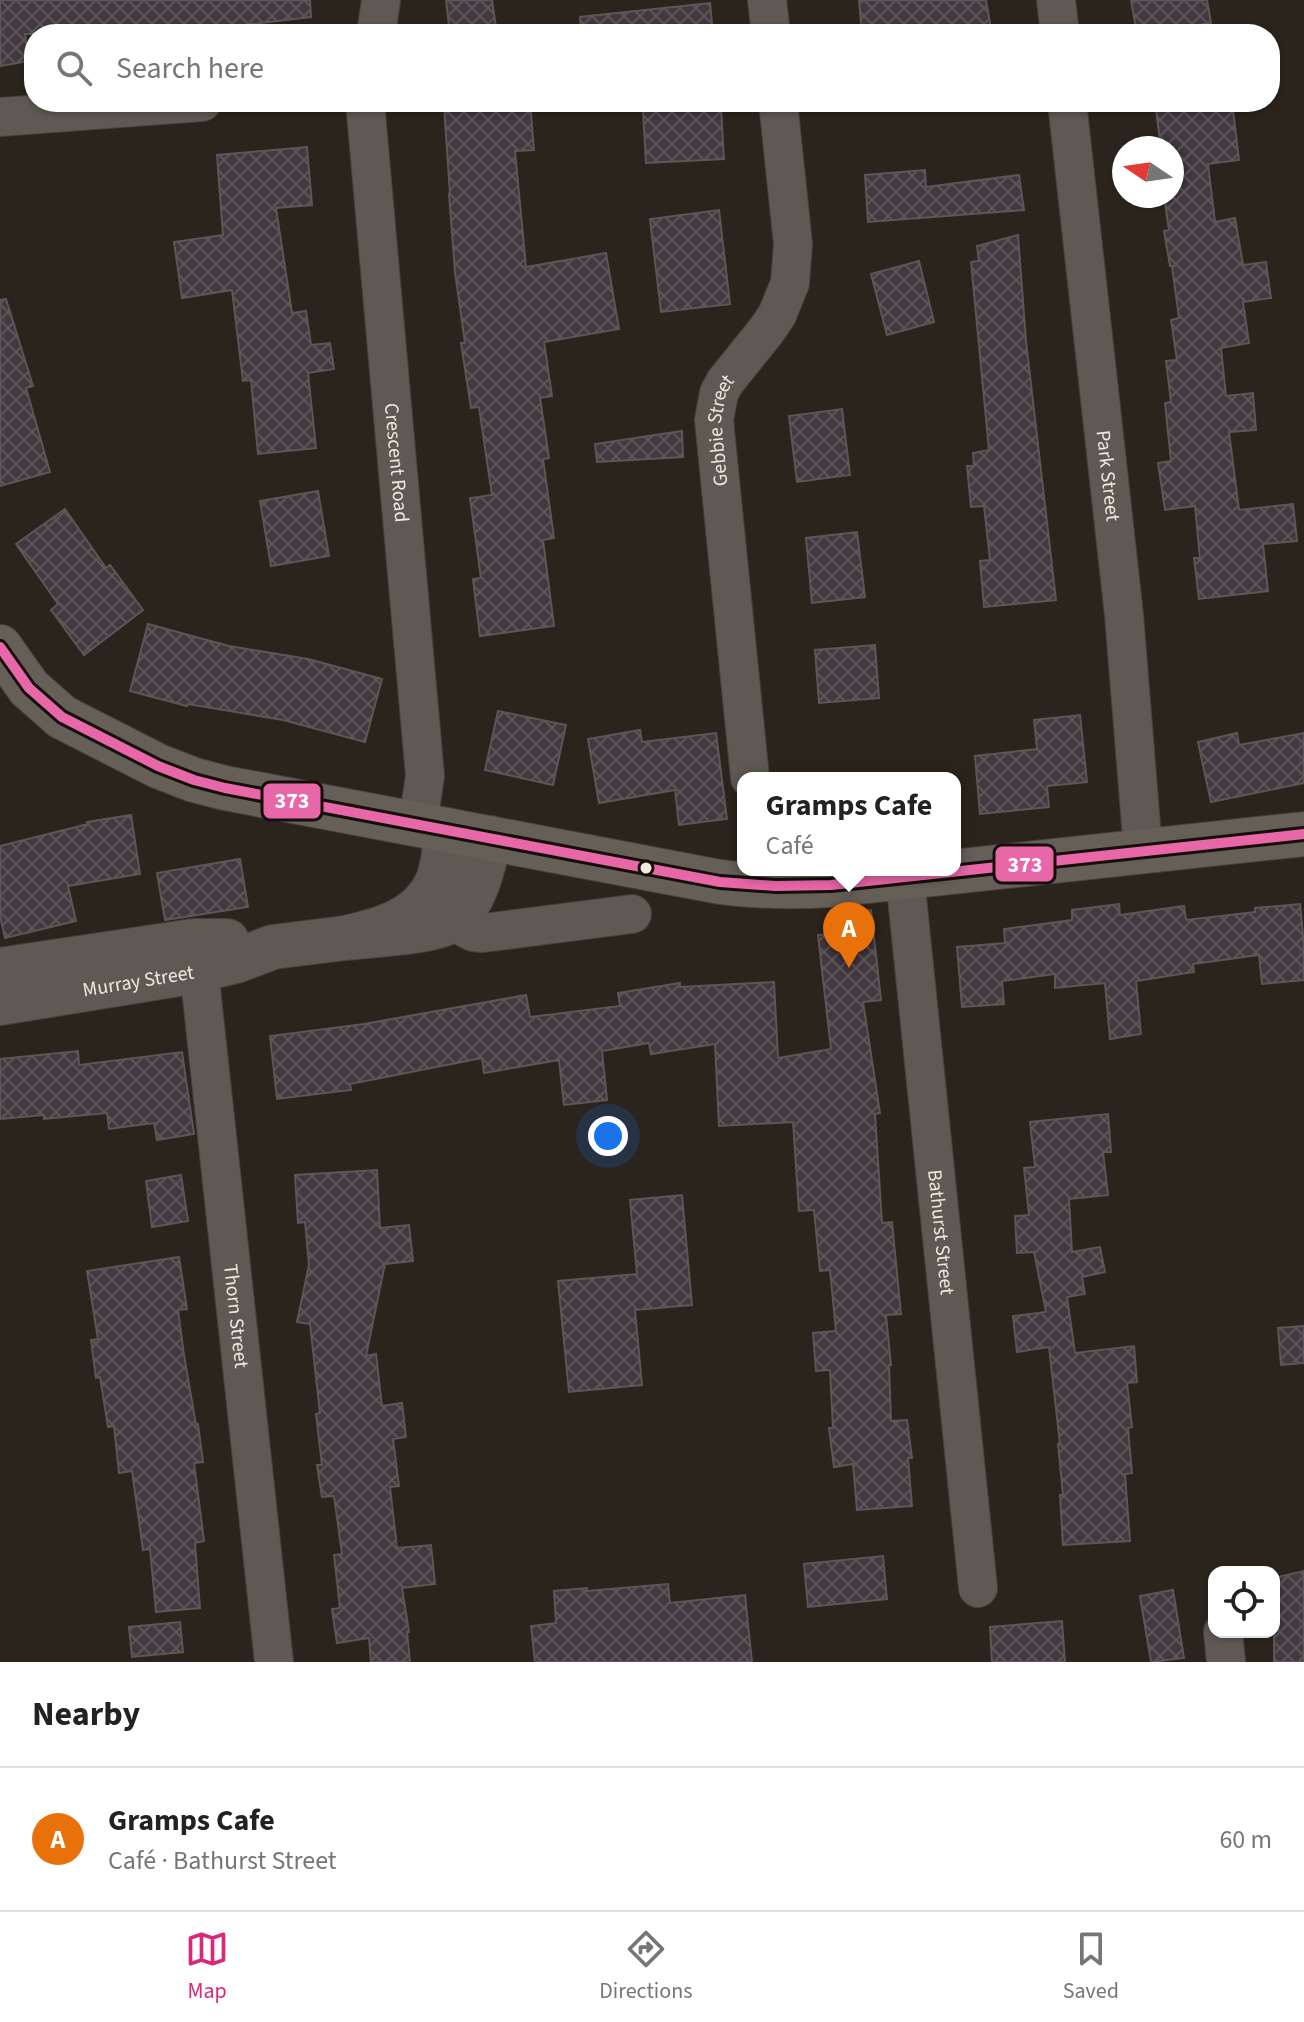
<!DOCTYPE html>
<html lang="en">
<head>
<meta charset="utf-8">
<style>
  body { margin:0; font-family:"Source Sans 3",sans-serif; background:#f6f6f6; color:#222 }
  .controls { position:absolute; right:24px; bottom:24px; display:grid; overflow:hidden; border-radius:16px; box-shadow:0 2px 6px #0004 }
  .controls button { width:72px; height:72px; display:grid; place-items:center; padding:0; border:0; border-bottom:2px solid #e0e0e0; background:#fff; color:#222; font:40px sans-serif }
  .compass { position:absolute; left:1112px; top:136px; width:72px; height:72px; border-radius:50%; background:#fff; box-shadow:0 2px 6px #0004; rotate:283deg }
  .you { position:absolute; left:608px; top:1136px; width:28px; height:28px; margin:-20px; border:6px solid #fff; border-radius:50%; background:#1a73e8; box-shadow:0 0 0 12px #1a73e833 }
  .badge { display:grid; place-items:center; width:52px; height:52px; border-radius:50%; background:#db2777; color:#fff; font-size:26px; font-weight:700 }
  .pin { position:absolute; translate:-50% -66px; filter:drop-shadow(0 2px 4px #0008) }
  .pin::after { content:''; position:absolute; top:42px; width:28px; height:24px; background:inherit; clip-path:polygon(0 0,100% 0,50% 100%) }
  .popup { position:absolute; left:737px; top:772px; width:224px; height:104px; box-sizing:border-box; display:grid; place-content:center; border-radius:16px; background:#fff; filter:drop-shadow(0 2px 6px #0005); font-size:26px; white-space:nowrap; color:#767676 }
  .popup b { font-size:30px; color:#222 }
  .popup::after { content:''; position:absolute; left:50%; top:100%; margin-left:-16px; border:16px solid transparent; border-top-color:#fff }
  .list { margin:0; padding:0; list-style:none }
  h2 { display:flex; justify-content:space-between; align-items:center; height:104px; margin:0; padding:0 32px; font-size:34px }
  h2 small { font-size:26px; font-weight:400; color:#767676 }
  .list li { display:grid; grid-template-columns:52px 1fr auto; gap:24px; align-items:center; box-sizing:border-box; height:144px; padding:0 32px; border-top:2px solid #e0e0e0 }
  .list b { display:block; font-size:30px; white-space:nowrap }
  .list p { margin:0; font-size:26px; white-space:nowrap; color:#767676 }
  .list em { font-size:26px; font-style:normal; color:#767676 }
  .icon { flex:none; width:44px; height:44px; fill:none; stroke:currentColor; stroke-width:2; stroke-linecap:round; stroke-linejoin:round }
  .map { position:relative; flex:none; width:1304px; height:1662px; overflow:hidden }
  .search { position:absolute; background:#fff; box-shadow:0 2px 6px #0004; left:24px; right:24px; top:24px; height:88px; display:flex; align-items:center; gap:20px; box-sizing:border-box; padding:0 28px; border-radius:32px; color:#767676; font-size:30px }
  .sheet { height:248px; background:#fff }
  nav { display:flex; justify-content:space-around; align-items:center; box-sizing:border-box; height:112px; border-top:2px solid #e0e0e0; background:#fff; font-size:22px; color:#767676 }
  nav a { display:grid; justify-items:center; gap:4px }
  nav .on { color:#db2777 }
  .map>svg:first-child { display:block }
  .building { fill:url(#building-cross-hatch); stroke:#5c5756; stroke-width:2 }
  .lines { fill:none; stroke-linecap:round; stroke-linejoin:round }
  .minor-casing { stroke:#47413b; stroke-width:40 }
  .tertiary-casing { stroke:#47413b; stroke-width:46 }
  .secondary-casing { stroke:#47413b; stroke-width:46 }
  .minor { stroke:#5e5953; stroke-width:38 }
  .tertiary { stroke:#5e5953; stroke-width:44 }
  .secondary { stroke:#665f58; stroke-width:44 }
  .bus-1-casing { stroke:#140f09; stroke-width:16 }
  .bus-1 { stroke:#e867a8; stroke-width:10 }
  .bus-dot { fill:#f0e8de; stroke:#140f09; stroke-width:3 }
  .labels { text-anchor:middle; stroke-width:8; stroke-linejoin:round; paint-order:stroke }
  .street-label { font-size:20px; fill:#f0e8de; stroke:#140f09 }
  .line-badge { stroke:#140f09; stroke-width:3 }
  .badge-label { font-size:22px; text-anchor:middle; font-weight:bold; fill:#fff }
</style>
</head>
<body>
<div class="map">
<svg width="1304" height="1662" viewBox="0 0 1304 1662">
  <defs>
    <pattern id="building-cross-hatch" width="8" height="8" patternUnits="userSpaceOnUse" patternTransform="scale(2)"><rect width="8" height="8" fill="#42383f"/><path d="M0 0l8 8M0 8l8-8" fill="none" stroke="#5e555a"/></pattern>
  </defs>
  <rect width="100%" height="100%" fill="#2b241c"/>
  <path class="building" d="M0 0H310L311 17 191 31V28L147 34H25L29 61 0 66Z
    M446 0H492L497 34H450Z
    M859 0H986L992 34H862Z
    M1131 0H1207L1211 23 1137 34Z
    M710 3 713 34H581L580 17Z
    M494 102H530L534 150 515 151 526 267 606 253 619 329 544 342 552 396 540 398 549 458 543 459 554 538 543 540 554 626 480 636 473 579 481 578 470 498 492 495 479 407 471 408 461 343H465L455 272 449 194H450L444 106Z
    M1155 102H1232L1239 160 1208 164 1215 222 1235 218 1243 265 1266 262 1271 298 1243 302 1249 343 1221 348 1226 396 1253 393 1256 430 1229 432 1239 510 1293 504 1297 541 1263 544 1268 591 1199 599 1194 558H1200L1195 506 1165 510 1158 463 1171 461 1165 403 1171 402 1166 361 1177 360 1171 320 1179 318 1172 266H1170L1164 231 1169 230 1164 196H1172V148H1161Z
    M721 107 724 159 646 163 643 111Z
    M307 147 312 205 276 208 292 313 306 311 311 345 330 343 334 369 308 373 316 448 258 454 251 380 243 381 232 290 182 298 174 242 223 235 217 155Z
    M925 170 926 187 1019 175 1024 210 868 222 865 175Z
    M719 210 730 304 661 312 650 219Z
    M1018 235 1026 341 1056 600 984 607 980 561 990 560 984 506 971 507 967 466H974L973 453 989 450 971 262 979 261 977 246Z
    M919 261 934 322 887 335 871 274Z
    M6 299 33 386 26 388 50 472 0 486V300Z
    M842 409 850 475 797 482 789 416Z
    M682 431 683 457 597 462 595 444Z
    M318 491 329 556 271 566 260 501Z
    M65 509 106 568 110 565 143 610 84 655 51 610 58 604 16 544Z
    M857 532 865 597 812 603 806 538Z
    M148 624 229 646 308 659 382 679 365 742 283 720 188 704 187 706 130 691Z
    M875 645 879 698 819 703 815 650Z
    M498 711 566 725 553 785 485 770Z
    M1080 715 1087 782 1047 786 1049 807 980 814 975 756 1037 749 1034 720Z
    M640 730 642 742 716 733 727 819 679 825 675 790 599 803 588 739Z
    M1237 733 1239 745 1304 733V783L1211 802 1198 742Z
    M131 815 140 874 68 886 76 921 5 938 0 916V846L88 824 87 822Z
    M240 859 248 907 165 920 157 873Z
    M1119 904 1120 915 1184 906 1186 920 1255 912V908L1300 904 1304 946V980L1262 984 1259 955 1193 964 1194 972 1136 981 1141 1034 1110 1039 1105 983 1055 988V974L1002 981 1004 1004 962 1007 957 947 1005 943 1004 929 1072 920V910Z
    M871 910 881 1000 863 1002 880 1113 875 1114 882 1223 892 1222 901 1314 886 1315 891 1365H889L891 1421 907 1420 912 1458H908L912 1506 857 1510 853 1464 834 1467 829 1428H833L830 1370 816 1371 813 1333 836 1331 830 1270 820 1271 814 1210 799 1211 793 1122 719 1126 715 1044 651 1054 649 1043 602 1051 607 1100 564 1105 559 1060 484 1073 482 1058 350 1084 351 1090 277 1099 270 1036 364 1024 526 995 530 1017 620 1006 618 993 680 983V987L774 982 778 1058 831 1049 818 935 832 934 830 915Z
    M78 1051 79 1065 182 1052 194 1134 157 1140 154 1123 109 1129 107 1113 44 1119V1115L0 1119V1059Z
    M1108 1114 1111 1152H1103L1108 1195 1069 1199 1072 1252 1100 1247 1105 1272 1082 1277 1085 1294 1067 1297 1075 1353 1134 1346 1137 1382 1127 1383 1132 1427 1128 1428 1132 1473 1125 1474 1130 1541 1063 1545 1060 1495H1063L1058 1444H1060L1049 1347 1017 1352 1013 1316 1046 1312 1034 1252 1017 1253 1015 1216 1029 1215 1024 1168 1035 1167 1030 1122Z
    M377 1170 380 1228 409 1225 413 1261 385 1264 366 1356 376 1354 382 1406 402 1403 406 1437 393 1439 399 1486 390 1487 397 1548 431 1545 435 1584 402 1588 409 1632H407L410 1662H371L369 1638 337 1643 332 1609 340 1608 334 1555 342 1554 334 1496 322 1497 317 1465H322L316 1414 320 1413 310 1324 297 1322 309 1265 305 1222 298 1223 295 1175Z
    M181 1175 188 1221 152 1227 146 1181Z
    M682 1195 692 1305 635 1310 642 1385 569 1392 558 1281 637 1274 630 1200Z
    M179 1257 187 1309 178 1310 184 1355 196 1425 198 1424 203 1462 194 1463 204 1541 195 1543 200 1608 156 1612 150 1549 143 1550 132 1471 119 1473 114 1426 108 1427 100 1377 96 1378 91 1340 98 1339 87 1271Z
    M1304 1326V1363L1281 1365 1278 1328Z
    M883 1556 887 1599 808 1607 804 1564Z
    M1304 1571V1662H1274V1578Z
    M668 1584 670 1603 745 1595 752 1662H535L531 1626 556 1623 554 1591 587 1588V1591Z
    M1173 1590 1184 1658 1151 1662 1140 1596Z
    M1062 1621 1065 1662H992L990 1627Z
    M180 1622 183 1652 132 1657 129 1627Z"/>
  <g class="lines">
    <defs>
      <g id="minor">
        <path d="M767 0 771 34"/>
        <path d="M1056 0 1060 34"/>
        <path d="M376 34 381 0"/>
        <path id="s1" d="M365 102 425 776 418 823"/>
        <path id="s2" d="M1067 102 1124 615 1143 850"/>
        <path d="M0 117 202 102"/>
        <path id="s3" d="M750 778 714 420 719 393 725 382 766 331 777 315 790 283 793 244 778 102"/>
        <path id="s4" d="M905 878 978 1588"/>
        <path d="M451 920 473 932 483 933 632 914"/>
        <path id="s5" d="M199 970 274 1662"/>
        <path d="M1223 1632 1226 1662"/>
      </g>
      <g id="tertiary">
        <path d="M447 830C445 846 444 864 438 880 422 919 382 930 345 938 370 935 431 933 450 921 458 915 466 907 471 898 481 879 485 858 490 838"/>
        <path d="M0 970 194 941H227"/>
        <path id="s6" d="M0 1003 191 972 236 961 273 947 345 938"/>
      </g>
      <path id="secondary" d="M0 647 29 688 62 717 158 766 194 780 225 788 720 882C758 887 793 887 831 885L1304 834"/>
    </defs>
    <use href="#minor" class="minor-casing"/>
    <use href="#tertiary" class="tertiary-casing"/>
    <use href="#secondary" class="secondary-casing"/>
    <use href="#minor" class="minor"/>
    <use href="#tertiary" class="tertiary"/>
    <use href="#secondary" class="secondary"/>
    <defs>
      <path id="bus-1" d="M0 647 29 688 62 717 158 766 194 780 225 788 720 882 776 886 831 885 1304 834"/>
    </defs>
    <use href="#bus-1" class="bus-1-casing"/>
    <use href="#bus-1" class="bus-1"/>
  </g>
  <circle class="bus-dot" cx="646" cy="868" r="7"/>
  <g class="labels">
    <g class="street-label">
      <text dy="7" stroke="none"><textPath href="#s3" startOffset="350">Gebbie Street</textPath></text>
      <text dy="7" stroke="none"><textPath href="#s1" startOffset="362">Crescent Road</textPath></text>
      <text dy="7" stroke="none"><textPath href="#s2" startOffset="376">Park Street</textPath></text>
      <text dy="7" stroke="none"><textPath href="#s6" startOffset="140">Murray Street</textPath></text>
      <text dy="7" stroke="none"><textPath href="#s4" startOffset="356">Bathurst Street</textPath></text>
      <text dy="7" stroke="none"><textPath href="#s5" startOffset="348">Thorn Street</textPath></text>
    </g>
  </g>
  <g class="line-badge">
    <rect x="262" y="782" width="60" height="38" rx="8" fill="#e867a8"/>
    <rect x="994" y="845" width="61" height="38" rx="8" fill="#e867a8"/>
  </g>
  <g class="badge-label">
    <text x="292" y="808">373</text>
    <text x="1025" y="872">373</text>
  </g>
</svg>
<div class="controls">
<button><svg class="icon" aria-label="locate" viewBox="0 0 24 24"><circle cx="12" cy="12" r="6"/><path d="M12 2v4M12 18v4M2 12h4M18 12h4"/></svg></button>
</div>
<svg class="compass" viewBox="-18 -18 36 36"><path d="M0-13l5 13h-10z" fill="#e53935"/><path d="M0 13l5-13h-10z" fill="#767676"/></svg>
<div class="you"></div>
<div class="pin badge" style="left:849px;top:968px;background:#e8710a">A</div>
<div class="popup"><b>Gramps Cafe</b>Café</div>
<div class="search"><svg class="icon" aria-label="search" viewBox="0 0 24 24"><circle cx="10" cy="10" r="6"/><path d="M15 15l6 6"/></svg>Search here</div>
</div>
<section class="sheet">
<h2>Nearby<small></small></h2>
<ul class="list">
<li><span class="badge" style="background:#e8710a">A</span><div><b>Gramps Cafe</b><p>Café · Bathurst Street</p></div><em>60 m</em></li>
</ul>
</section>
<nav>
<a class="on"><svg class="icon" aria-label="map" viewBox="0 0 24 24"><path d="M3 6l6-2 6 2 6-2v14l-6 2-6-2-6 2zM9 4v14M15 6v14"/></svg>Map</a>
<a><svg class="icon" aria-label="directions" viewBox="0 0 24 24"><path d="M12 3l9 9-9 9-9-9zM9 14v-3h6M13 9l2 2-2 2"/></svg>Directions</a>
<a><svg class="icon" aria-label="saved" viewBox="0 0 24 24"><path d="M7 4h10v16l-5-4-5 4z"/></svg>Saved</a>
</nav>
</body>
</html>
